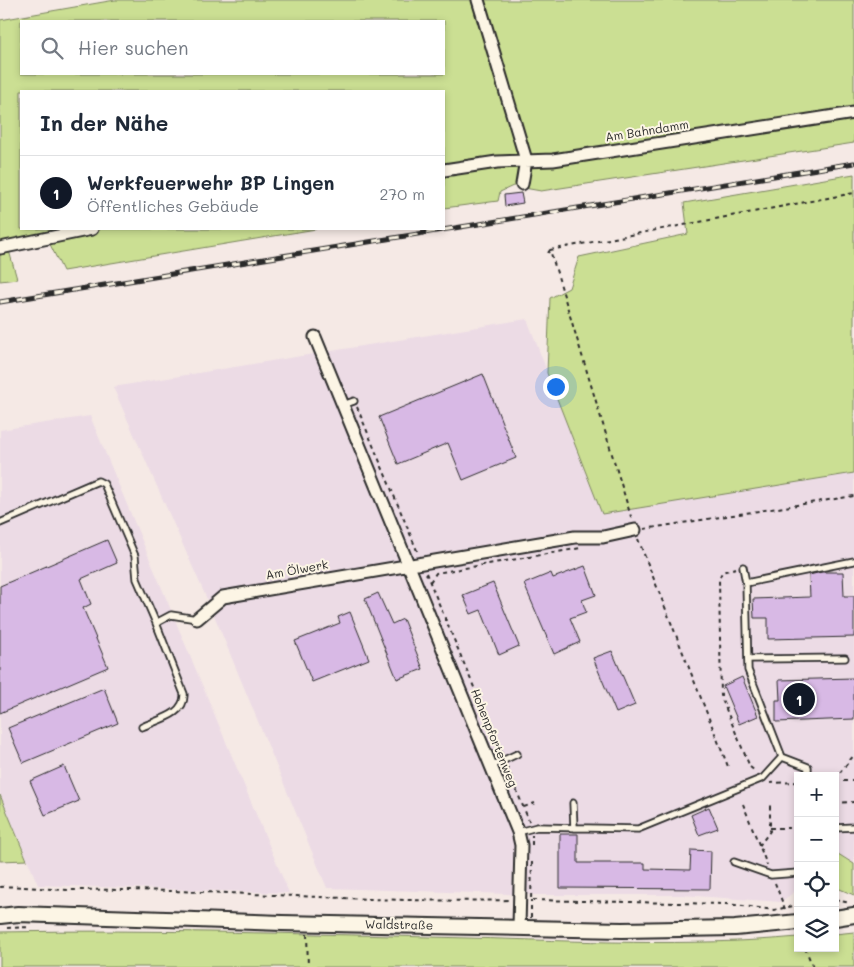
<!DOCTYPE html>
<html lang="de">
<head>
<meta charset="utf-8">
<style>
  body { margin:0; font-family:Mali,sans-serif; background:#f2f2f3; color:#1f2937 }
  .controls { position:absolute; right:15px; bottom:15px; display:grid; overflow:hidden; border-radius:0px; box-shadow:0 2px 8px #0003 }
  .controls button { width:45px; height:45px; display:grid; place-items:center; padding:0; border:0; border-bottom:1px solid #e0e1e3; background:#fff; color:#1f2937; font:25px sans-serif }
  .you { position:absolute; left:555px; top:386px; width:18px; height:18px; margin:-12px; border:4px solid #fff; border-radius:50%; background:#1a73e8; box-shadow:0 0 0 8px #1a73e833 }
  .badge { display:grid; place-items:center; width:32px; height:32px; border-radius:50%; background:#111827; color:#fff; font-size:16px; font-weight:700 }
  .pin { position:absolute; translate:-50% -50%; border:2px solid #fff; box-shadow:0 1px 5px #0006 }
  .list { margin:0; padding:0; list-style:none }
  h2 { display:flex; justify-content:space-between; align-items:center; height:65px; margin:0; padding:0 20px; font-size:21px }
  h2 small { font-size:16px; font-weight:400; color:#747a83 }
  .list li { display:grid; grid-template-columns:32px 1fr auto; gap:15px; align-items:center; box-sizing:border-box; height:75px; padding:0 20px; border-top:1px solid #e0e1e3 }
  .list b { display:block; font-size:19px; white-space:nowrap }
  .list p { margin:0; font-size:16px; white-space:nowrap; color:#747a83 }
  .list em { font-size:16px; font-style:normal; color:#747a83 }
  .icon { flex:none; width:28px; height:28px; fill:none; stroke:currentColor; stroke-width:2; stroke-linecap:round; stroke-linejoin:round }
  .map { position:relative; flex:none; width:854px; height:967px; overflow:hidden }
  .search { position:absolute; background:#fff; box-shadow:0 2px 8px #0003; left:20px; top:20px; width:425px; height:55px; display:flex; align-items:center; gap:12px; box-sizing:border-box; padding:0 18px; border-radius:0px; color:#747a83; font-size:19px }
  .panel { position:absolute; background:#fff; box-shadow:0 2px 8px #0003; left:20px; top:90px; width:425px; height:140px; border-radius:0px }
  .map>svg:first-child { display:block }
  .built { fill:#ecdbe5 }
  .green { fill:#cbdf93; stroke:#7b855f; fill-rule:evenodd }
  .building { fill:#d8b9e5; stroke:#2b2b2b }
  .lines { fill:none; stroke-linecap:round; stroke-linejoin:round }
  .service-casing { stroke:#2b2b2b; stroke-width:9 }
  .minor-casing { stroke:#2b2b2b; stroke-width:15 }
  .tertiary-casing { stroke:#2b2b2b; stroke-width:18 }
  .path { stroke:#2b2b2b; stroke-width:2; stroke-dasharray:4 4; stroke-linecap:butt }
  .service { stroke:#fcf5e5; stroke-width:5.5 }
  .minor { stroke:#fcf5e5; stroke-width:11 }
  .tertiary { stroke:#fcf5e5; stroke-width:14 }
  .rail-casing { stroke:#2b2b2b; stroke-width:5 }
  .rail { stroke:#fcf5e5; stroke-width:3; stroke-dasharray:9; stroke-linecap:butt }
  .labels { text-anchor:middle; stroke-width:4; stroke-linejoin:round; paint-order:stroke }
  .street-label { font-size:12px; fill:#2b2b2b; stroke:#fcf5e5 }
</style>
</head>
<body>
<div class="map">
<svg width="854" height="967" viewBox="0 0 854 967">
  <rect width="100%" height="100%" fill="#f5e9e5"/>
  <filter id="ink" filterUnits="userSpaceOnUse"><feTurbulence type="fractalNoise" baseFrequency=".02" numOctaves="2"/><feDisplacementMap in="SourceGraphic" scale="10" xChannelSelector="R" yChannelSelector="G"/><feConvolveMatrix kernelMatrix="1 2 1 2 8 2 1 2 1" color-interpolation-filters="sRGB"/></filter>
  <g filter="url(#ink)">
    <path class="built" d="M527 319 602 514 854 473V864L835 852V776H798V889L781 902 682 895H535L327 888 214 615 113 387Z
      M90 416 289 893 38 885 0 795V430Z"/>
    <path class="green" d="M115 0H854V143L541 191 513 186 500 192 498 201 444 208V91H21V229H316L63 271 45 234 6 240 17 279 0 281V20ZM21 21H444V74H21Z
      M854 174V473L602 514 547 373 550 298 569 288 579 257 688 234 684 203Z
      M0 795 27 860 0 861Z
      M835 852 854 864V895L835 887Z
      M0 932C156 929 313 934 469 938 579 941 688 947 798 937V948H835V934L854 932V967H0Z"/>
    <path class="building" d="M521 193 523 203 505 206 504 195Z
      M483 374 516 458 463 480 448 443 398 464 379 417Z
      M107 540 117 563 81 579 91 604 83 608 108 667 0 713V586Z
      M585 566 596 595 582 600 586 612 570 618 580 642 554 654 524 584 551 573 553 578Z
      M822 572H843L844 596H854V637L768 639V618H754L753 599 810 597 809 575Z
      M493 583 519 646 499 655 481 610 471 614 463 595Z
      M378 593 392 624 403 619 423 669 397 679 365 599Z
      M350 612 369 659 312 682 295 641 340 623 338 617Z
      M612 651 635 705 616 713 593 658Z
      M742 677 758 716 739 724 723 686Z
      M854 678V719L776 722V700H780L779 680Z
      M104 688 118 723 23 763 8 728Z
      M64 766 79 801 45 815 30 781Z
      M709 807 718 828 699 835 691 815Z
      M560 834H578V863H645V869L690 870 691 850 711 851 710 889 560 888Z"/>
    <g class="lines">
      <defs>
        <path id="service" d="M343 405 354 401
          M0 523 98 481 104 484 135 556 137 579 156 623
          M743 567 746 583
          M748 659 845 658
          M142 727C159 719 185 715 184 694L156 623 171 615 197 619
          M491 766 517 754
          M808 776V767L782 757 748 670 746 583 854 561
          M573 803 574 828
          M835 828 854 827
          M518 832 537 827 638 829 763 778 782 757
          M734 862 771 875 798 873"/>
        <path id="minor" d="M478 0 526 160 522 184
          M444 170 497 162 553 160 854 113
          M0 248 92 229
          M315 337 518 832 521 845 519 927
          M197 619 223 597 575 537H603L635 530"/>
        <path id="tertiary" d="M0 916 18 914 282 923 622 930 735 928 798 922
          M835 918 854 915"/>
      </defs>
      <use href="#service" class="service-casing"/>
      <use href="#minor" class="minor-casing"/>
      <use href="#tertiary" class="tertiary-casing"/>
      <path class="path" d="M550 250 854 193
        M548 253 550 250 632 520
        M357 407 418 553
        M644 529 854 496
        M638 539 729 769
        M736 568 722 572 719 579 721 697 750 767 756 772
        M426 573 502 754
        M430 582 436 573 581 548
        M507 767 529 821
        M835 779 854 755
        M835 781H854
        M770 783 798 782
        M835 803 854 802
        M743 804 767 865
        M524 807 535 803
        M770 828H798
        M532 845V835
        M759 846 770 831V803
        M532 862 531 900 726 904 774 910 798 905
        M775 883 785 909
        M0 887C24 885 48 890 72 890 218 888 363 904 510 900
        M835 900 850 903
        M531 918V900
        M7 928 30 927
        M307 934 308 967
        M805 948 813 967"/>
      <use href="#service" class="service"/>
      <use href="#minor" class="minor"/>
      <use href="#tertiary" class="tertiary"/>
      <defs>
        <path id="rail" d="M0 302 854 163"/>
      </defs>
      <use href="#rail" class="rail-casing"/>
      <use href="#rail" class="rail"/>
    </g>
  </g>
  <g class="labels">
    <g class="street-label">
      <text transform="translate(647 131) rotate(-9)" y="4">Am Bahndamm</text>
      <text transform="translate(297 570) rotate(-10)" y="4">Am Ölwerk</text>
      <text transform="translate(494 738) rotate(68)" y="4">Hohenpfortenweg</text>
      <text transform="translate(399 925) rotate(1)" y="4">Waldstraße</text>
    </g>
  </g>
</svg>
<div class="controls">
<button>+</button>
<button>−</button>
<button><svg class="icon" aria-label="locate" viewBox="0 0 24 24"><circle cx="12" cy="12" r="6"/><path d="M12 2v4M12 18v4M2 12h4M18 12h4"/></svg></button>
<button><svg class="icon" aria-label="layers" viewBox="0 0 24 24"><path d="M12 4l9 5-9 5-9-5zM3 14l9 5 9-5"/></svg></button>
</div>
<div class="you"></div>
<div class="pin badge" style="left:799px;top:699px">1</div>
<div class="search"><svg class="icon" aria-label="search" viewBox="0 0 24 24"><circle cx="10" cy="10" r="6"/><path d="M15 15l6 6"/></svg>Hier suchen</div>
<section class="panel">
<h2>In der Nähe<small></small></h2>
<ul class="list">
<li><span class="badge">1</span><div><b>Werkfeuerwehr BP Lingen</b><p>Öffentliches Gebäude</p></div><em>270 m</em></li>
</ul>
</section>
</div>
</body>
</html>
